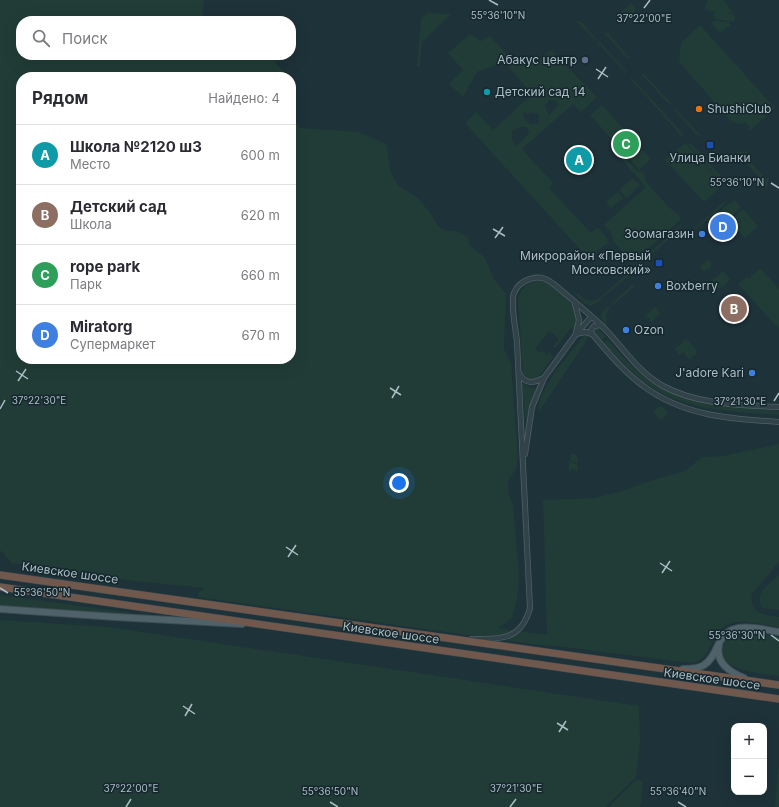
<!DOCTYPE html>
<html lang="ru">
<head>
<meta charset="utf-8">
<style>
  body { margin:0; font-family:Inter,sans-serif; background:#f7f7f7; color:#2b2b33 }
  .controls { position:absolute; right:12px; bottom:12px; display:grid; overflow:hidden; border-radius:8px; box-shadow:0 4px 16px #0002 }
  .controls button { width:36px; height:36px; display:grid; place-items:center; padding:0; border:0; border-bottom:1px solid #e1e1e2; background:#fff; color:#2b2b33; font:20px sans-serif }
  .you { position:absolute; left:399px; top:483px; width:14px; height:14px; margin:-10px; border:3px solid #fff; border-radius:50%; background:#1a73e8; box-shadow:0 0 0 6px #1a73e833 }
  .badge { display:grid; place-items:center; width:26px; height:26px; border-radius:50%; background:#4e778f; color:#fff; font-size:13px; font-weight:700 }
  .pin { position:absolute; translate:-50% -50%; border:2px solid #fff; box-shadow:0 1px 4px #0006 }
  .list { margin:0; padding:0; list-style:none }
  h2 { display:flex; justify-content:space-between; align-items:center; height:52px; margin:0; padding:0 16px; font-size:17px }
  h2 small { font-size:13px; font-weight:400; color:#7c7c81 }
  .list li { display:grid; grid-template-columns:26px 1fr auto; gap:12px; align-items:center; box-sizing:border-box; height:60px; padding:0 16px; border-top:1px solid #e1e1e2 }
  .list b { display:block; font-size:15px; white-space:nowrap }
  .list p { margin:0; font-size:13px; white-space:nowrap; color:#7c7c81 }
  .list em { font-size:13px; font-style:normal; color:#7c7c81 }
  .icon { flex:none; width:22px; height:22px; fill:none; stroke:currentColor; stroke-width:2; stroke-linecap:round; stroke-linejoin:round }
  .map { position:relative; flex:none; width:779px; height:807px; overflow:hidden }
  .search { position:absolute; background:#fff; box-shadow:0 4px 16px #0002; left:16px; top:16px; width:280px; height:44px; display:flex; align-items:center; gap:10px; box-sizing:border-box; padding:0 14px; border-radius:16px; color:#7c7c81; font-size:15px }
  .panel { position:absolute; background:#fff; box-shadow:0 4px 16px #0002; left:16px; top:72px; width:280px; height:292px; border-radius:16px }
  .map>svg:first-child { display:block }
  .green { fill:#213c36; fill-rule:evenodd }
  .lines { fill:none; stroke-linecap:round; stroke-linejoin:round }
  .minor-casing { stroke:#4f6067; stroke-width:6 }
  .major-casing { stroke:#3e4e56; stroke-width:8 }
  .highway-casing { stroke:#3c4d54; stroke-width:8 }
  .minor { stroke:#314249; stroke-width:4.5 }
  .major { stroke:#4f626a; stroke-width:6 }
  .highway { stroke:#70584d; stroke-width:7 }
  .ticks { fill:none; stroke:#abbec6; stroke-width:1.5 }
  .service-dot { fill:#5c6f8a; stroke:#17272e; stroke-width:1.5 }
  .culture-dot { fill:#0f9aa8; stroke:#17272e; stroke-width:1.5 }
  .food-dot { fill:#e8710a; stroke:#17272e; stroke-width:1.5 }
  .transit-dot { fill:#1a4fb4; stroke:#17272e; stroke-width:1.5 }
  .shop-dot { fill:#3f7fe0; stroke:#17272e; stroke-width:1.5 }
  .labels { text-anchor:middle; stroke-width:3; stroke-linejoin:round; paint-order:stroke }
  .poi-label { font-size:12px; fill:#abbec6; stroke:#17272e; text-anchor:end }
  .street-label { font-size:12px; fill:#abbec6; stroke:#17272e }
  .ticks-label { font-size:10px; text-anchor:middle; fill:#abbec6; stroke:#17272e; stroke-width:3; stroke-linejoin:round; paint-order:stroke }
</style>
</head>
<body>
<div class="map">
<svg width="779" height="807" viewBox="0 0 779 807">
  <rect width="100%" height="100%" fill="#1e3239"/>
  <path class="green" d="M0 0H204L202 21H21V55H269L285 74 286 77H21V359H291V116L300 128 359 132 386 144 388 153 390 171 398 185 418 198 431 214 438 226 446 231H456L468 237 470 245 485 258 493 277 506 294 504 349 511 363 518 457 516 469 508 481V492L513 506 519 574 517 599 512 618 498 628 547 635 543 500 594 498 622 491 653 480 685 471 702 457 724 456 779 444V562L752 594C749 614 764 615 779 617V627L745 622C706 619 717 664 689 663L573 648 532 644 198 597V593L204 588 134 581 12 563 0 550Z
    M708 0H723L735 14 721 10 734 15 735 17 734 21 732 22 716 19 713 15 717 11 712 12 705 9V4Z
    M631 3 635 8V11L623 22 619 23 615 18Z
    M427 13 451 14 422 42 420 66H417L421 18Z
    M574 20 583 23 596 39 595 40 579 24 574 21Z
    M713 21 727 22 730 23V25L720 33 712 24Z
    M700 25 775 108 750 131 748 129 750 127 745 122 743 124 732 122 679 62 681 43Z
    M607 32 630 58 628 59 606 35Z
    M470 34 481 41 490 36 514 61 536 62 551 50 597 97 581 112 573 104 522 149 553 183 549 188 591 233 598 227 607 238 608 243 588 258 465 123 476 112 493 130 532 94 504 62 477 72 463 97 449 84 463 70 448 53ZM549 100H554L559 105 549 115 545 106ZM523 112 528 114 530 112 539 115V123L531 124 525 120ZM524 126 528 128 529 133 517 146C511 140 510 137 513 130Z
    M599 41 626 71V73L598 43Z
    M643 73 672 104 668 103 642 75Z
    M629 77 632 78 683 134 684 136 683 138Z
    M602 105 651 159 639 170 590 115Z
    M676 109 702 137 696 134 676 112Z
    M685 143 720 181 718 189 704 202 665 160Z
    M688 143 691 144 722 177 719 179 690 147Z
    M612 144 638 172 641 171 644 173 646 181 650 187 670 208 678 214 681 219 633 262 614 242 611 233 604 225 646 187 611 147Z
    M737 152H747L751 158 749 160 766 179 769 177 767 188H765L761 183 763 181 742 158 739 160 736 156Z
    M633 178 640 185 627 198 619 190Z
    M618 192 623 198 611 208 606 202Z
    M726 200 724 205 676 246V245Z
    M735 200 741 207 728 220 720 211 727 205Z
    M743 209 758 226 745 238 729 222Z
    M686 220 673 235 640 265 637 267 635 266Z
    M707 260 711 262V266L709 269H705L706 270 704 272 700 267Z
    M760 268 779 289V329L738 284 747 277 749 279Z
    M631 270 632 273 604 297 603 295Z
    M721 272H724L730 279 723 287 719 288 711 280 714 278 717 277Z
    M536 281C539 281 542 281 545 282 553 285 574 305 577 312 579 318 577 326 574 331L571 328 555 348 553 347 559 339 549 331 535 349 540 353 542 350 547 355 550 352 553 357 538 378C531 381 527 379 523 373L518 299C520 289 526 284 536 281Z
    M632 285 635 286 613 305 611 304Z
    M578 293C585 300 592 304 601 297L602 299 597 303 590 306 584 303 576 296Z
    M609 306 610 307C605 313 605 320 608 327L605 325 601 316 603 311Z
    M655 307H657V309L660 313 658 316H655V319L652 322 646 315Z
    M597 327 606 337 602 340 594 331V328Z
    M584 336H588L585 343 540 410 538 408C544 381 567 357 584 336Z
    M684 339 686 341 688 340 695 348 697 355H693L690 360 687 357 683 352 680 355 678 354V351L674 350 677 346 681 345Z
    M608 340C620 353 632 368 647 379 685 407 733 406 779 411V415C730 411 685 412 644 382 629 371 617 356 604 343Z
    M522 383 529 387 537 388 531 403 527 432Z
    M660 406 664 408 668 414 661 420 653 412Z
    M572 454H574L578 458V463L571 461 570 456Z
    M569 461 577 465 579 470 576 471 573 469 569 471Z
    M779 575V610L762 608C754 593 769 584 779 575Z
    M0 595 167 618 0 607Z
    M0 620 109 627 639 706 640 742 636 777 607 805 606 807H0Z
    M739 633H751L779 637V676C763 673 714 672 723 645 725 638 732 634 739 633Z
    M779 769V807H775L778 770Z
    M636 780 643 781 641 804 640 807H610L611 804Z"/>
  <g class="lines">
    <defs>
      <path id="minor" d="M575 304 579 320 576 333
        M576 334 585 332 592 334C608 352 623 371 642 385 682 416 730 419 779 422
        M592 334 591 330 594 326 601 325
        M519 373C525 385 534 383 544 378
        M525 454 532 407 544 378 576 334 591 317
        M471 639C500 639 521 641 530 608L517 342C516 331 510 302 514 293 517 286 523 281 530 279 540 275 547 279 555 285 570 298 586 311 601 325 622 345 637 372 663 386 698 405 741 405 779 407"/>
      <path id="major" d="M0 609 116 617 242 624
        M719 645C715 663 730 672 744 678
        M683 669C690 669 698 669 704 665 720 655 715 632 739 628 752 626 766 630 779 632"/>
      <path id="highway" d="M0 575 779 685
        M0 587 779 699"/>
    </defs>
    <use href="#minor" class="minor-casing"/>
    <use href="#major" class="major-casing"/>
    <use href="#highway" class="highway-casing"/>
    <use href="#minor" class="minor"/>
    <use href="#major" class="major"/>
    <use href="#highway" class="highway"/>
  </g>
  <path class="ticks" d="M489 0 498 5M644 8 650 0M596 69 608 77M598 79 606 67M771 183 779 188M493 229 505 236M495 238 503 227M16 371 28 379M18 381 26 369M390 388 401 395M392 398 399 386M774 401 779 393M0 409 5 400M286 547 298 555M288 557 296 545M660 563 672 571M662 573 670 561M0 588 8 593M771 635 779 641M183 706 195 714M185 716 192 704M557 723 568 730M559 732 566 721M330 802 338 807M678 802 686 807M126 807 131 799M510 807 516 799"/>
  <circle class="service-dot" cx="585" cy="60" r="4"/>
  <circle class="culture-dot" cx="487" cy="92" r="4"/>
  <circle class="food-dot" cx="699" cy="109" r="4"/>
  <g class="transit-dot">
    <rect x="706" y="141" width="8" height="8" rx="2"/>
    <rect x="655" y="259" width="8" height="8" rx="2"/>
  </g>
  <g class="shop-dot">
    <circle cx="702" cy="234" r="4"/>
    <circle cx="658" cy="286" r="4"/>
    <circle cx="626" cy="330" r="4"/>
    <circle cx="752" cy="373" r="4"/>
  </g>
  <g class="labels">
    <g class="poi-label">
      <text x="577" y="64">Абакус центр</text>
      <text x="495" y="96" text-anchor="start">Детский сад 14</text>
      <text x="707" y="113" text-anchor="start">ShushiClub</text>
      <text x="710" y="162" text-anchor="middle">Улица Бианки</text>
      <text x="694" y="238">Зоомагазин</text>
      <text x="651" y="260">Микрорайон «Первый<tspan x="651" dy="14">Московский»</tspan></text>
      <text x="666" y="290" text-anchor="start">Boxberry</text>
      <text x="634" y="334" text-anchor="start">Ozon</text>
      <text x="744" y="377">J'adore Kari</text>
    </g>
    <g class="street-label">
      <text transform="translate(70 573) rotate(8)" y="4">Киевское шоссе</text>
      <text transform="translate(391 633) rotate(8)" y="4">Киевское шоссе</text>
      <text transform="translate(712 679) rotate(8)" y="4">Киевское шоссе</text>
    </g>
  </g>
  <g class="ticks-label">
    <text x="498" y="19">55°36'10"N</text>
    <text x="644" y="22">37°22'00"E</text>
    <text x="737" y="186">55°36'10"N</text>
    <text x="39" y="404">37°22'30"E</text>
    <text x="740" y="405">37°21'30"E</text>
    <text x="42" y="596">55°36'50"N</text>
    <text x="737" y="639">55°36'30"N</text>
    <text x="131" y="792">37°22'00"E</text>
    <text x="516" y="792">37°21'30"E</text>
    <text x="330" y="795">55°36'50"N</text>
    <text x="678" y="795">55°36'40"N</text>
  </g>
</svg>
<div class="controls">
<button>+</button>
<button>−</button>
</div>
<div class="you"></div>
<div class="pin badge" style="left:579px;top:160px;background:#0f9aa8">A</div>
<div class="pin badge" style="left:734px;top:309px;background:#8d6e63">B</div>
<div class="pin badge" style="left:626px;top:144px;background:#2e9e5b">C</div>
<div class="pin badge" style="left:723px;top:227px;background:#3f7fe0">D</div>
<div class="search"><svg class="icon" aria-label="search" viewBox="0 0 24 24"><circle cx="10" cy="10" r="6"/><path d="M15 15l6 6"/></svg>Поиск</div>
<section class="panel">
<h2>Рядом<small>Найдено: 4</small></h2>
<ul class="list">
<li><span class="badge" style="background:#0f9aa8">A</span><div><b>Школа №2120 ш3</b><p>Место</p></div><em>600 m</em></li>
<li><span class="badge" style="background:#8d6e63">B</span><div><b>Детский сад</b><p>Школа</p></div><em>620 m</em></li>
<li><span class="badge" style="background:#2e9e5b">C</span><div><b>rope park</b><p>Парк</p></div><em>660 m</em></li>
<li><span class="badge" style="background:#3f7fe0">D</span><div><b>Miratorg</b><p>Супермаркет</p></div><em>670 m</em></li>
</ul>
</section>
</div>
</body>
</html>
